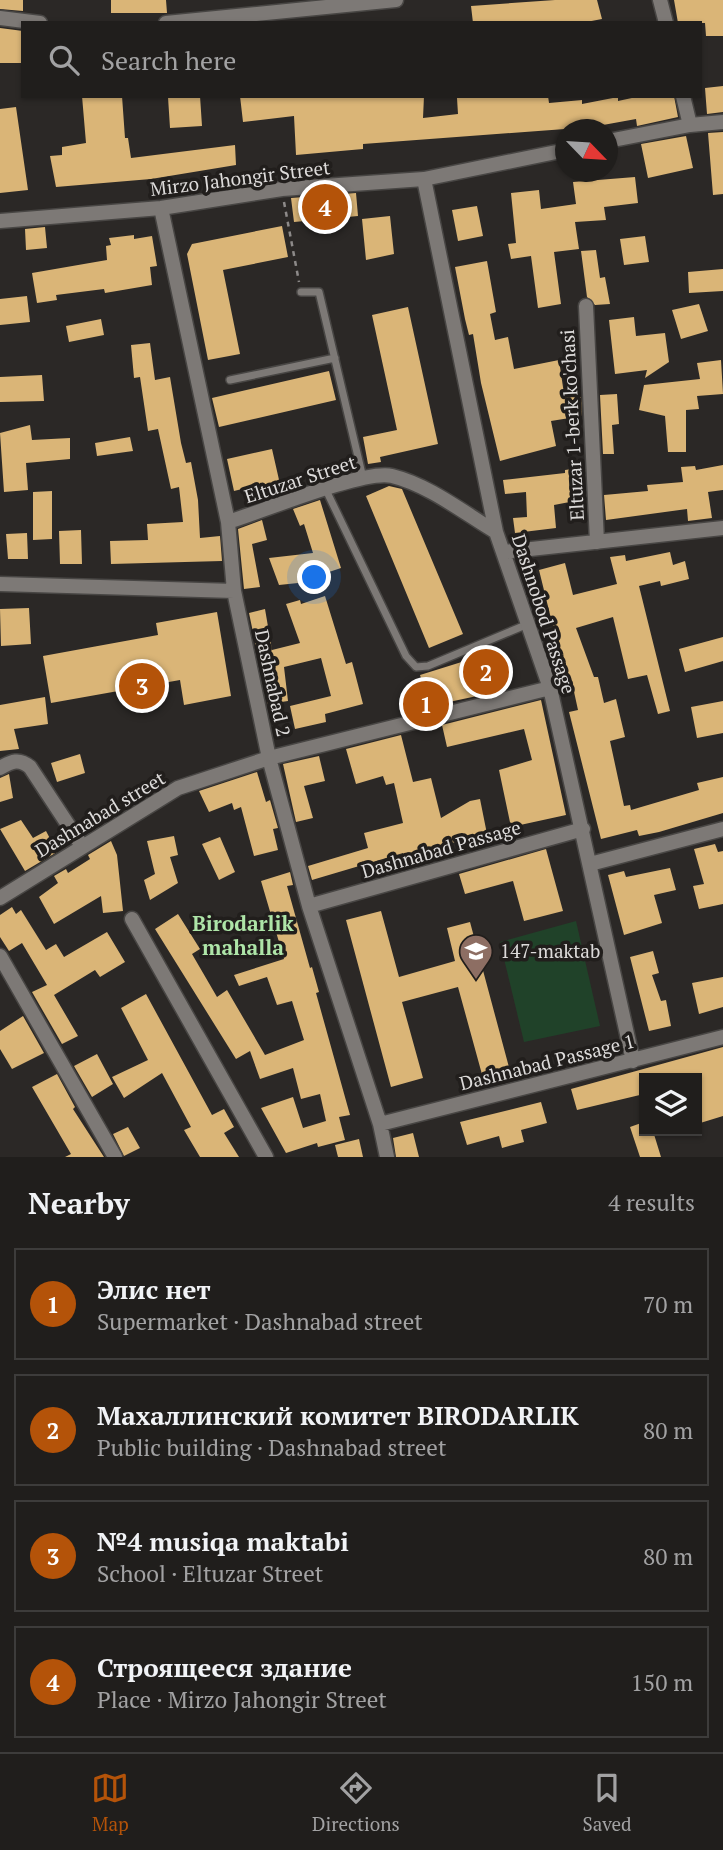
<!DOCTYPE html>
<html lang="en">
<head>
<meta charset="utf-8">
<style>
  body { margin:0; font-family:"PT Serif",serif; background:#2d2b29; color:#f1f3f6 }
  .controls { position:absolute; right:21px; bottom:21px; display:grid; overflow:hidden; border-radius:0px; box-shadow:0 2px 5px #0004 }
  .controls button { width:63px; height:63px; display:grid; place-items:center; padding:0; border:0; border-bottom:2px solid #3d3c3b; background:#201e1c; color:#f1f3f6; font:35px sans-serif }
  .compass { position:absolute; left:555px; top:119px; width:63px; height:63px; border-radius:50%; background:#201e1c; box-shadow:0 2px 5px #0004; rotate:115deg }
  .you { position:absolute; left:315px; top:578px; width:24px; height:24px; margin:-18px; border:5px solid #fff; border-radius:50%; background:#1a73e8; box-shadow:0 0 0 10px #1a73e833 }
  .badge { display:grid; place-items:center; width:46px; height:46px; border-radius:50%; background:#b45309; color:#fff; font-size:23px; font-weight:700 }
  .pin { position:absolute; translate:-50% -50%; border:4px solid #fff; box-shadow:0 2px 7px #0006 }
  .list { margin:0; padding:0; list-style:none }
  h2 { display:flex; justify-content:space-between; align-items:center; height:91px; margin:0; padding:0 28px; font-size:30px }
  h2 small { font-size:23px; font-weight:400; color:#a2a2a3 }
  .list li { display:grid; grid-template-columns:46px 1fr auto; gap:21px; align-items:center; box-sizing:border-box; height:112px; margin:0 14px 14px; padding:0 14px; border:2px solid #3d3c3b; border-radius:0px }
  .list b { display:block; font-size:26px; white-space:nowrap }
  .list p { margin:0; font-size:23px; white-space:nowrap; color:#a2a2a3 }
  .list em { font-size:23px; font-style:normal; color:#a2a2a3 }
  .icon { flex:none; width:38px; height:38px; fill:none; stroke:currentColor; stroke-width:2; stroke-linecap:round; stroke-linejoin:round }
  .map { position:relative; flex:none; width:723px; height:1157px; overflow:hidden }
  .search { position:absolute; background:#201e1c; box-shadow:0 2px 5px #0004; left:21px; right:21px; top:21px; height:77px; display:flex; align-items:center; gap:18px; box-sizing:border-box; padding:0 24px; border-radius:0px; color:#a2a2a3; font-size:26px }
  .sheet { height:595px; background:#201e1c }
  nav { display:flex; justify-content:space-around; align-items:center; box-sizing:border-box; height:98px; border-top:2px solid #3d3c3b; background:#201e1c; font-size:19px; color:#a2a2a3 }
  nav a { display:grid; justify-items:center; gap:4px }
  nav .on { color:#b45309 }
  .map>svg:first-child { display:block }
  .green { fill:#204229 }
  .building { fill:#dab577 }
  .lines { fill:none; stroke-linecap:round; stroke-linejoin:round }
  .service-casing { stroke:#484644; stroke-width:10 }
  .minor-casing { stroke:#484644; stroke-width:17 }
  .path { stroke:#8d8a89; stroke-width:2.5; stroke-dasharray:5 5; stroke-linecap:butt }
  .service { stroke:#7d7976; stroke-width:7 }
  .minor { stroke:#7d7976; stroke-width:14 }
  .labels { text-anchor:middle; stroke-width:7; stroke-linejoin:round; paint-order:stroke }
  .street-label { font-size:19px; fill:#dddbda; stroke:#211e1c }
  .poi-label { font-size:19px; fill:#dddbda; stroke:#211e1c; text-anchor:start }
  .neighbourhood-label { font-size:21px; font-weight:bold; fill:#aee5a8; stroke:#211e1c }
</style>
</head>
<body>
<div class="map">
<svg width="723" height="1157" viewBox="0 0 723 1157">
  <rect width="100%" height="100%" fill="#2b2826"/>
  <path class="green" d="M576 921 600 1026 524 1042 500 942Z"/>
  <path class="building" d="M0 0H23V11L0 9Z
    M111 0H166L167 13H111Z
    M555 0H597L602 19 581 23H473L471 6Z
    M674 0H723V36H706L705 23H678Z
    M0 28 23 31V63H0Z
    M723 86V112L707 114 705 88Z
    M82 96H122L125 138H128L131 158 235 145 236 165 151 179 56 187 50 156 62 155V147L86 143Z
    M175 96H200L202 126 170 128 168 97Z
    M240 96H424L423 118 458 114 457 98 474 96H548L549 103 582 100V104L618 97V101L641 96H674L678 117 637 126 636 119 592 127 363 144V149L296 155 294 116 243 122Z
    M16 107 28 190 0 193V109Z
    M723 132V194L713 195 708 133Z
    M686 136 693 168 648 178 641 144Z
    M635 177 638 203 604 207 606 220 575 222 579 249 554 252 561 304 538 308 531 256 511 259 508 244 516 243 511 193 539 190 541 209 576 204 573 182Z
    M356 193 358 216 294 222 291 198Z
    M477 206 483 236 458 241 452 210Z
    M390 216 394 254 366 260 362 219Z
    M282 226 288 257 223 270 240 354 208 360 187 254 192 244Z
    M45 227 47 248 26 250 25 229Z
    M134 235V239L152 236 157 266 150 267 152 285 105 293 104 289 56 295 57 300 37 303 32 273 107 260 106 246 111 245 109 238Z
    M645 236 649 262 624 265 620 239Z
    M596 250 600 278 605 277 610 304 595 305 587 297 581 251Z
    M487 261 496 312 490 314 495 340 508 337 514 369 559 360 564 394 577 392V398L581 397 582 416 551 421 556 446 500 461 481 383 473 334 469 335 465 319 455 267Z
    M723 269V291L689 293 688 272Z
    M27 296 30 322 0 325V299Z
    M699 304 708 331 681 339 672 310Z
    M408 307 438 444 380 457 381 462 368 464 363 437 397 430 372 315Z
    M634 317 636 336 665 333 669 362 645 378 647 370 615 374 609 320Z
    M101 319 104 335 69 342 66 326Z
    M150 343 155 380 170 377 181 443 186 463 191 462 198 500 200 538 220 536 222 561 111 564 110 541 148 540 147 524 183 522 179 487 171 489 158 429 148 431 140 377 134 378 131 345Z
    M721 360 723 394 697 396 699 409 686 410V452H668L665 416 639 410 644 385 700 379 697 363Z
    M329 371 336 400 219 427 212 398Z
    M42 375 44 401 0 402V377Z
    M617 394 619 424 612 425 614 454H603L600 395Z
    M30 425 32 440 70 438V459L26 463 28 490 4 492 0 433Z
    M130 437 133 451 97 456 95 443Z
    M272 449 282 493 250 504 246 488 234 491 227 459Z
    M723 465V490L708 492 712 518 688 521 687 509 606 520 604 495 648 491 647 485 683 482 681 467 695 466 696 470Z
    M579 468 580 500 554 505 556 528 515 533 513 518 527 517 526 492 505 494 503 480 565 473V470Z
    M389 486 402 489 463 634 429 648 366 496Z
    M52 491V539L33 540V492Z
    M320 500 341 568 326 573 298 575V583L279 585 269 558 313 553 304 524 300 526 293 509Z
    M262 520 267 540 252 544 260 587 244 589 238 529Z
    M81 530 82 564H60L59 531Z
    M27 533 28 559H8L6 534Z
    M670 552 673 565 685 561 689 579 661 586 660 581 639 586 670 711 658 714 647 675 628 679 613 617 576 628 594 677H598L604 703 616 699 625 737 610 741 624 806 630 805 631 810 699 790 697 783 723 777V813L659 832 639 836 637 830 601 839 569 712 578 710 571 678 568 679 562 663 539 570 565 563 573 595 617 584 610 557 625 555 626 561Z
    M325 596 346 664 352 662 363 704 325 714 326 722 295 729 290 706 331 696 321 658 284 667 288 701 268 704 249 613 265 609 272 650 300 643 286 604 300 600 301 604Z
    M29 608 31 644 1 646 0 609Z
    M217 612 231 696 184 705 180 680 51 703 43 656 158 635 156 623Z
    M723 637V661L685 672 679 649Z
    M484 655 496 692 430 706 420 675Z
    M45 697 48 724 14 729 19 749 0 751V705Z
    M541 700 566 815 511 827 499 770 532 760 524 729 447 747 442 725Z
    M723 701V733L697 738 691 707Z
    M401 735 413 782 431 778 441 818 470 801 480 799 487 834 404 855 403 853 312 880 308 866 368 848 364 833 403 823 394 783 386 785 383 776 356 784 346 749Z
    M80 754 85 773 57 782 51 763Z
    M319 756 325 781 304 786 313 818 296 822 283 764Z
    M257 772 266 802 270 800 278 828 273 829 278 850 254 856 241 807 234 810 232 803 209 812 199 791Z
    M9 774 13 798 0 802V778Z
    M21 820 33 838 46 831 57 852 25 871 0 829Z
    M174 836 178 855 170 857 178 883 150 900 144 880 155 874 147 841Z
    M220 837 235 872 219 880 202 844Z
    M111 841 117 855 123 911 103 913 101 896 54 924 39 897 58 883 54 876 66 869 68 873 90 859 88 855Z
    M715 844 718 852 723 851V904L699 909 693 886 704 884 694 849Z
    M546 849 563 911 524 921 513 881 465 894 459 874Z
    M670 868 676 890 654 895 662 923 624 935 608 875 624 871 626 877Z
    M290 872 293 885 287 886 310 968 312 967 319 992 316 993 350 1115 339 1117 345 1140 318 1147 317 1143 286 1153 261 1108 293 1097 303 1128 326 1121 320 1094 301 1099 293 1068 260 1079 250 1051 236 1059 155 929 178 914 200 949 192 954 217 997 227 990 265 1055 304 1040 292 1001 277 1005 267 977 239 986 234 975 284 959 261 881Z
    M12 907 16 914 21 910 46 950 56 944 64 957 107 932 125 962 100 977 95 970 54 995 78 1036 62 1044 32 992 47 985 22 943 9 951 0 937V915Z
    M381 911 399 977 455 961 447 928 470 922 510 1071 483 1078 458 987 402 1002 423 1078 391 1087 346 920Z
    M653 951 659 973 652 975 661 1001 666 1000 671 1026 649 1031 630 957Z
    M723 977V1007L699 1014 692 983Z
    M146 994 212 1115 224 1109 234 1127 224 1133 239 1157H200L184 1130 191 1127 162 1073 124 1098 112 1077 148 1060 121 1008Z
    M23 1016 44 1053 12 1069 0 1049V1031Z
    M723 1047V1116L697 1124V1078H644V1094L577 1110 571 1089Z
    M97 1054 113 1084 92 1097 74 1066Z
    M57 1074 75 1107 73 1109 104 1157H65L71 1154 32 1087Z
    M541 1102 547 1123 521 1130 524 1142 502 1148 499 1136 467 1145 460 1122Z
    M644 1122V1131H653L661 1157H640L630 1127Z
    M128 1127 140 1148 124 1156 113 1134Z
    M413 1133 419 1157H396L393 1138Z
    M359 1139 363 1157H338L335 1145Z"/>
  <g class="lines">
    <defs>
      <path id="service" d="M301 292H319L363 478
        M230 380 335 358
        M326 490 406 656 416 667 428 666 528 624"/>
      <path id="minor" d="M660 0 666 23
        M0 18 40 23
        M166 23 396 0
        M683 96 690 125
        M608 141 690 125 723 122
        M424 179 496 532 550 688 633 1061
        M161 208 228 522 234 591 269 758 309 906 380 1124 387 1157
        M0 221 161 208 282 189 424 179 566 150
        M586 306 597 542
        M228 522C261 512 364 469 392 476 429 485 464 513 496 532
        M503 552 723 528
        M0 584 234 591
        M0 768C12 761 19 758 30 767L82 846
        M590 864 723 829
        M0 898 178 788 269 758 550 688
        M309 906 583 829
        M132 919 266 1157
        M0 956 115 1157
        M380 1124 723 1037"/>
    </defs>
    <use href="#service" class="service-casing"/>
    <use href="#minor" class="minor-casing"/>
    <path class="path" d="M284 202 299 282"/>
    <use href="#service" class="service"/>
    <use href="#minor" class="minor"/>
  </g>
  <defs>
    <symbol id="school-pin" viewBox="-11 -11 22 30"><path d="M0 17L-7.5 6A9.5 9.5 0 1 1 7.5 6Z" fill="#8d6e63" stroke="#211e1c"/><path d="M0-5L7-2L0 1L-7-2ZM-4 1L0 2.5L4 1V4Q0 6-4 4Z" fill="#fff"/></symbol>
  </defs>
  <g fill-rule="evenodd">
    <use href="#school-pin" x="457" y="932" width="38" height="52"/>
  </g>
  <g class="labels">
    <g class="street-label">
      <text transform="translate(240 178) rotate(-7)" y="7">Mirzo Jahongir Street</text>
      <text transform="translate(572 425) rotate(-93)" y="7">Eltuzar 1-berk ko'chasi</text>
      <text transform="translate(300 479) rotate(-18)" y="7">Eltuzar Street</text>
      <text transform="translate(544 614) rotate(72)" y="7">Dashnobod Passage</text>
      <text transform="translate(273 683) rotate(78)" y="7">Dashnabad 2</text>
      <text transform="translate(100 814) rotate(-31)" y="7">Dashnabad street</text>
      <text transform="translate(441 849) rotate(-16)" y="7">Dashnabad Passage</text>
      <text transform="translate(547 1062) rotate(-14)" y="7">Dashnabad Passage 1</text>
    </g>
    <g class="poi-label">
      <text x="500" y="958">147-maktab</text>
    </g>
    <g class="neighbourhood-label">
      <text x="243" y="931">Birodarlik<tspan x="243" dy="24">mahalla</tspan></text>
    </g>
  </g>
</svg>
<div class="controls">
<button><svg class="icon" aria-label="layers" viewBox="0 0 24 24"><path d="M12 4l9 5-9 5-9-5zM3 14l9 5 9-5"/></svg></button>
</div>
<svg class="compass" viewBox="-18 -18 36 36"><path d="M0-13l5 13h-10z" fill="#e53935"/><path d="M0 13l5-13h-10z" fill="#a2a2a3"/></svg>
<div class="you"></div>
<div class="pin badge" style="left:426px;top:704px">1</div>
<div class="pin badge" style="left:486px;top:672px">2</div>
<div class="pin badge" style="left:142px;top:686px">3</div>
<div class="pin badge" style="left:325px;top:207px">4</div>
<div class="search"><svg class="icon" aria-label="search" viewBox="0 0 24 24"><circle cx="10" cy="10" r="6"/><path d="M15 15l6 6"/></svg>Search here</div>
</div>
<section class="sheet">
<h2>Nearby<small>4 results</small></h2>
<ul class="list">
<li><span class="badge">1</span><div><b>Элис нет</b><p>Supermarket · Dashnabad street</p></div><em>70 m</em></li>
<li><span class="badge">2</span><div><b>Махаллинский комитет BIRODARLIK</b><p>Public building · Dashnabad street</p></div><em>80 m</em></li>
<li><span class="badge">3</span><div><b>№4 musiqa maktabi</b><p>School · Eltuzar Street</p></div><em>80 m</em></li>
<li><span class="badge">4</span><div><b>Строящееся здание</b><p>Place · Mirzo Jahongir Street</p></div><em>150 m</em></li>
</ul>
</section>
<nav>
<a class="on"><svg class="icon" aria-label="map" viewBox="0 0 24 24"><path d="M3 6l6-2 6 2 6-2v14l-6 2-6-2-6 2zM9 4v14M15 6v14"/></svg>Map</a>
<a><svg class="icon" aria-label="directions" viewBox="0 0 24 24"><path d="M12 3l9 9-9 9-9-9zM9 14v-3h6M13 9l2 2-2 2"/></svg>Directions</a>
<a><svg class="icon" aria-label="saved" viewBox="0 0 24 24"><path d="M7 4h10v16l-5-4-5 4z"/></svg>Saved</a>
</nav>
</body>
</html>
